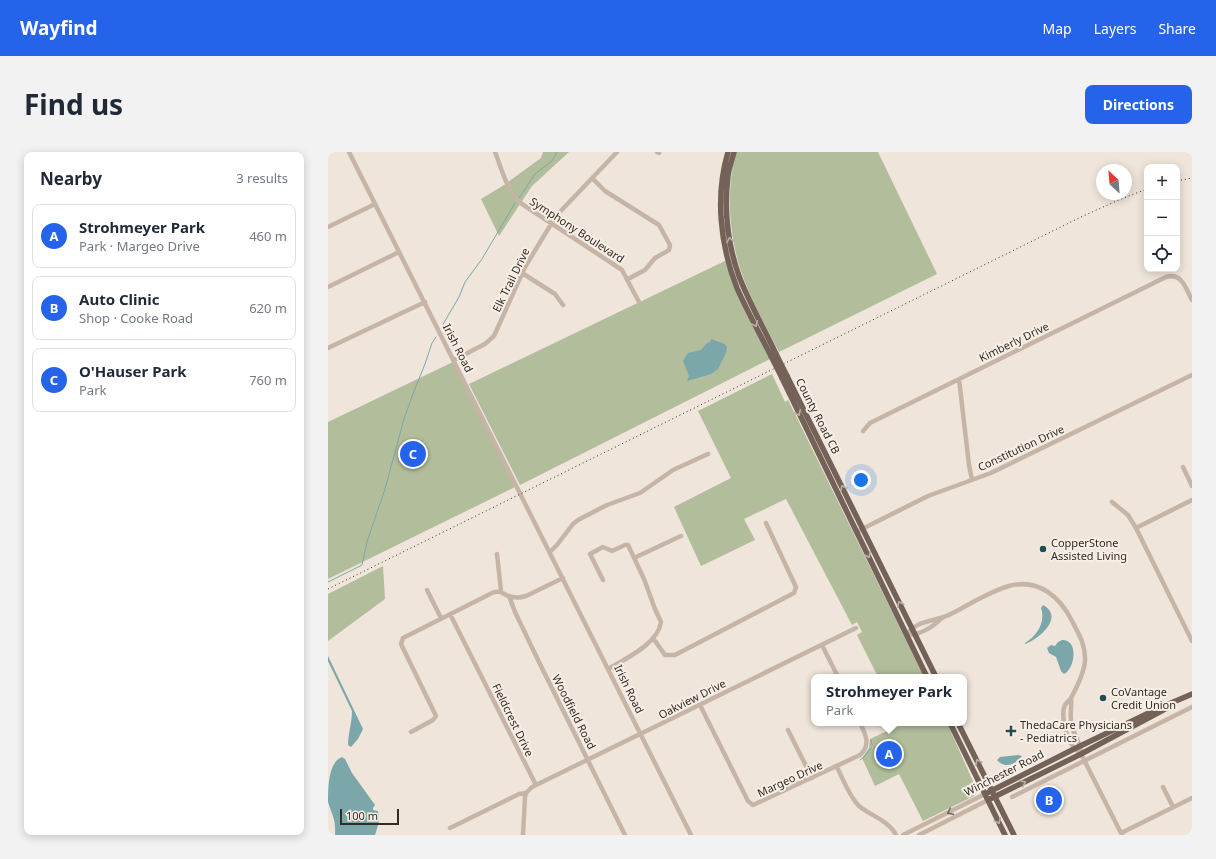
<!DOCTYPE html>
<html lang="en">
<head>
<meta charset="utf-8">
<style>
  body { margin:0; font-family:"Noto Sans",sans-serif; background:#f2f2f3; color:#1f2937 }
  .controls { position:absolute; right:12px; top:12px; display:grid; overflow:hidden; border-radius:8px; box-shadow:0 2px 10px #0003 }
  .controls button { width:36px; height:36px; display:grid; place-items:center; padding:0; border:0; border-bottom:1px solid #e0e1e3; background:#fff; color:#1f2937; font:20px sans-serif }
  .compass { position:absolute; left:768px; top:12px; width:36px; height:36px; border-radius:50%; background:#fff; box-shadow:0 2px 10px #0003; rotate:334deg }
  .scale { position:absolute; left:12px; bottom:10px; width:59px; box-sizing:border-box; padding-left:4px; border:2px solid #332b27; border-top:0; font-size:11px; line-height:14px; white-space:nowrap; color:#332b27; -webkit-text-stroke:3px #f7efe5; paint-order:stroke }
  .you { position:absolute; left:533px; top:328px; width:14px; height:14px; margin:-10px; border:3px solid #fff; border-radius:50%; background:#1a73e8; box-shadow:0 0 0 6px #1a73e833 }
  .badge { display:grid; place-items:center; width:26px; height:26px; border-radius:50%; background:#2563eb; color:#fff; font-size:13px; font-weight:700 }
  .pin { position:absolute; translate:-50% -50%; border:2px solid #fff; box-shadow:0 1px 4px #0006 }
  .popup { position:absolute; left:483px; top:522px; width:156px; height:52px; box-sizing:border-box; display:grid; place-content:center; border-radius:8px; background:#fff; filter:drop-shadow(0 1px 3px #0005); font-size:13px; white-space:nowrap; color:#747a83 }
  .popup b { font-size:15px; color:#1f2937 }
  .popup::after { content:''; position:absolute; left:50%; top:100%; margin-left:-8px; border:8px solid transparent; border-top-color:#fff }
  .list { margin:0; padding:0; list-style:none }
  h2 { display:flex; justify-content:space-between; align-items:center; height:52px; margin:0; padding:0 16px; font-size:17px }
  h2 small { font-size:13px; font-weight:400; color:#747a83 }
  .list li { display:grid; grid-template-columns:26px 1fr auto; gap:12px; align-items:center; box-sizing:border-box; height:64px; margin:0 8px 8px; padding:0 8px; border:1px solid #e0e1e3; border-radius:8px }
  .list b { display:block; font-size:15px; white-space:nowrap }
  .list p { margin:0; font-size:13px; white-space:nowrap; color:#747a83 }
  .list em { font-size:13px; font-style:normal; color:#747a83 }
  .icon { flex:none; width:22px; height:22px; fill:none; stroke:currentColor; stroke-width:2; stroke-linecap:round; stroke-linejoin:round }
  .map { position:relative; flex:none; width:864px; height:683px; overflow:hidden; border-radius:8px }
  header { display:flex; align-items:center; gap:24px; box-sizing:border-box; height:56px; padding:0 20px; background:#2563eb; color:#fff }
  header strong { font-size:19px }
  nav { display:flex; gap:22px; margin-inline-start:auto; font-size:14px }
  .intro { display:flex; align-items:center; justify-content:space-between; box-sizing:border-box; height:96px; padding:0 24px }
  h1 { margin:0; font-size:28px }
  .button { padding:10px 18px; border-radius:8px; background:#2563eb; color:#fff; font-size:14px; font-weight:700 }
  main { display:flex; gap:24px; padding:0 24px }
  aside { flex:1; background:#fff; border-radius:8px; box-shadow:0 2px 10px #0003 }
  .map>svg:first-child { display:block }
  .green { fill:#b1bd9b }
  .water { fill:#7ba7aa }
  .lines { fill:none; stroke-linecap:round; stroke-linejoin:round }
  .stream { stroke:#7ba7aa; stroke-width:1 }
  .minor { stroke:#c6b5a7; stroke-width:4.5 }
  .major { stroke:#746259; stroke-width:5.5 }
  .rail { stroke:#332b27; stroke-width:1; stroke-dasharray:1 3; stroke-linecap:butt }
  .major-bridge { stroke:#746259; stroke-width:5.5 }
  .oneway { stroke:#bcb0a6 }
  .oneway2 { stroke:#756961 }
  .poi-dot { fill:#204d51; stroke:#f7efe5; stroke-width:1.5 }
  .labels { text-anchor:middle; stroke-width:4; stroke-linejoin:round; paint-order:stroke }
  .street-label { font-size:11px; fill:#332b27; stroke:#f7efe5 }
  .poi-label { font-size:11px; fill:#332b27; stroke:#f7efe5; text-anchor:start }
</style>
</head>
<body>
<header>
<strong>Wayfind</strong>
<nav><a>Map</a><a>Layers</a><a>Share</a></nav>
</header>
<div class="intro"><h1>Find us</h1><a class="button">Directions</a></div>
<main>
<aside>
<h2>Nearby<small>3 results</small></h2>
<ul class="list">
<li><span class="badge">A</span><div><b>Strohmeyer Park</b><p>Park · Margeo Drive</p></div><em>460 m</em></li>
<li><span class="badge">B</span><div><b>Auto Clinic</b><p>Shop · Cooke Road</p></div><em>620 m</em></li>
<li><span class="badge">C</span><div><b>O'Hauser Park</b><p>Park</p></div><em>760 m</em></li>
</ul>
</aside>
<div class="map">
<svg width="864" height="683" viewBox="0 0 864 683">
  <rect width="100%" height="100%" fill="#efe5da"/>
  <path class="green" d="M215 0H241L204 34 171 84 153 47 176 33 213 6Z
    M408 0H550L609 122 451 200C439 177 426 154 417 130 401 90 397 42 408 0Z
    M399 108 442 207 192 333 141 232Z
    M125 210 187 335 0 427V270Z
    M444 222 457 250 460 248 467 262 596 525H550L529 483 534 480 529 470 524 473 458 347 416 367 427 388 373 414 346 355 403 326 370 259Z
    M55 414 57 447 0 489V442Z
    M571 571H619L647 634 648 638 646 644 595 669 571 622 547 634 534 606 541 596 542 587 572 573Z"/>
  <path class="water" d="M383 187 397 192 399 195 398 201 390 217 383 222 359 229 361 224 355 209 360 201 373 198 379 191 382 190Z
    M715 453C737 465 711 487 697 492V491C709 484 718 470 713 456Z
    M734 488C751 487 747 517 736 522L733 519 728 505 721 501 719 496 723 493 727 494 730 490Z
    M0 504 35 577 30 587 23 595 20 593C20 581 24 571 24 559L0 509Z
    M690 603 694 604C687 613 677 617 669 608L672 605Z
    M14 605 17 607 24 621 47 653 45 656V658L50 659 51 670 47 683H7C8 667 4 663 0 650 0 637 0 610 14 605Z"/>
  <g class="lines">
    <path class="stream" d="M191 46 207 22 224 9 229 0
      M114 174 131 145 137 130 154 107 187 51
      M0 430 34 413 39 390 57 337 76 267 86 239 97 212 104 191 108 185
      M543 588 544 593
      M532 608 536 605 543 596"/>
    <path class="minor" d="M21 0 363 683
      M167 0C174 18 178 36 191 50L294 118 311 150
      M329 0 331 1
      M264 26 277 39 331 73 342 93 341 98 327 106 317 118 300 127
      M0 75 47 52
      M194 121 227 142 235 153
      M0 135 71 100
      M0 196 97 150
      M126 208 157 192 166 184 197 115 228 64 289 0
      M631 227 641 313 644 328
      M535 279 542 271 838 125C854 120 858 137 864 148
      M855 315 864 334
      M784 350 800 363 808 376 864 489
      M808 376 864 348
      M528 380 600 344 663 321 864 223
      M222 400 229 393 245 372 250 368 279 353 312 341 345 318 380 302
      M169 402 173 439
      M306 406 353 384
      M275 428 262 402 275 395 284 399 297 393H300L316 427 327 457 333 470C330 492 297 507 280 517
      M99 438 113 466
      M181 444 187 460 210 508 297 683
      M122 462 208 633
      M578 483C589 469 601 470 616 465 626 461 636 455 645 450 657 444 669 437 681 434 711 426 732 445 744 469 751 482 758 494 757 509 756 521 749 535 743 546 742 548 739 550 737 553 732 564 739 587 746 596 748 598 751 600 753 602L794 683
      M578 483C593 483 605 475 615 465
      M325 486 337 503H347L466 441 468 435 467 433 438 371
      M494 493 510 525
      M743 546C744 556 741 565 744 575 747 585 753 591 753 602
      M372 553 420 649 425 653 532 603C543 593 538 583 532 571
      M460 578 484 626
      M83 580 105 568 108 564 73 492 75 486 164 441C172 438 174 441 180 444 186 446 192 446 198 444L235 426
      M509 615C515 627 521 644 531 654 543 664 560 668 568 683
      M835 635 845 655
      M684 645 864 555
      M122 676 191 642 198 641
      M793 681 864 646
      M195 683 197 645 198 641 204 635 528 476
      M575 683 657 642
      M591 683 660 648"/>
    <path class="major" d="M400 0C387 44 392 93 409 136 419 159 432 182 443 204
      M406 0C404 8 401 16 400 24 396 57 400 93 411 124 421 151 436 176 448 202
      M459 224 608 525
      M454 226 599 525
      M622 571 677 683
      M630 571 686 683
      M657 642 746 597 829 557 864 542
      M660 648 753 602 839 556"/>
    <path class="rail" d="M849 29 864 26
      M0 437 753 65 793 47 819 37"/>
    <path class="major-bridge" d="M448 202 459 224
      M443 204 454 226"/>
  </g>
  <defs><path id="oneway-chevron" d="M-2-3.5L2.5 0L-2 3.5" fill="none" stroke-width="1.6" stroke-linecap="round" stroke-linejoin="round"/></defs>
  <g class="oneway">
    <use href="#oneway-chevron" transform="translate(402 88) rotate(-100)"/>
    <use href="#oneway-chevron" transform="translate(427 172) rotate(64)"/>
    <use href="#oneway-chevron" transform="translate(470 261) rotate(64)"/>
    <use href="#oneway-chevron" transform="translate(515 336) rotate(-116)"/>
    <use href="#oneway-chevron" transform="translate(540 403) rotate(64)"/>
    <use href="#oneway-chevron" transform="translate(572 452) rotate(-116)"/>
    <use href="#oneway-chevron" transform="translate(650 610) rotate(-116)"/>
    <use href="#oneway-chevron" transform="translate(695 631) rotate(-27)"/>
    <use href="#oneway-chevron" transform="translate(670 669) rotate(64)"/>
  </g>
  <use class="oneway2" href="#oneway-chevron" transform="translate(622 660) rotate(154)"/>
  <g class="poi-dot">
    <circle cx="715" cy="397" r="4"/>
    <circle cx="775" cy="546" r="4"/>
    <path d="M681 573h4v4h4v4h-4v4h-4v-4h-4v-4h4z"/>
  </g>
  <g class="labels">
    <g class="street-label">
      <text transform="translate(249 78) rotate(33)" y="4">Symphony Boulevard</text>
      <text transform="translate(183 128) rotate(-64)" y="4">Elk Trail Drive</text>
      <text transform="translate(686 190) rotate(-26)" y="4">Kimberly Drive</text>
      <text transform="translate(130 196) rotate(63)" y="4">Irish Road</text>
      <text transform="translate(490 264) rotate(63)" y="4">County Road CB</text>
      <text transform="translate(693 296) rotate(-25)" y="4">Constitution Drive</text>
      <text transform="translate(301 537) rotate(64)" y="4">Irish Road</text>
      <text transform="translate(364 547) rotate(-27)" y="4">Oakview Drive</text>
      <text transform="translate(246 560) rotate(63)" y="4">Woodfield Road</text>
      <text transform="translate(185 568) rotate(64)" y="4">Fieldcrest Drive</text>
      <text transform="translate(676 621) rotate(-27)" y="4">Winchester Road</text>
      <text transform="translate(462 627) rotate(-25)" y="4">Margeo Drive</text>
    </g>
    <g class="poi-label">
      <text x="723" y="395">CopperStone<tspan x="723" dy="13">Assisted Living</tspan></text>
      <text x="783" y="544">CoVantage<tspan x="783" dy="13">Credit Union</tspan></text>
      <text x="692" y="577">ThedaCare Physicians<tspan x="692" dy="13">- Pediatrics</tspan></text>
    </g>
  </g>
</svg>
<div class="controls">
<button>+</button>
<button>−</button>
<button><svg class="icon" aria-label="locate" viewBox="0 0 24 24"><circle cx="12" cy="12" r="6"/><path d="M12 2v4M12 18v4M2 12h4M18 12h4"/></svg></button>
</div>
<svg class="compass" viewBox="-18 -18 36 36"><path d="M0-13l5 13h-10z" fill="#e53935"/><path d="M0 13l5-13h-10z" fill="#747a83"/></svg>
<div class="scale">100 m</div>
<div class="you"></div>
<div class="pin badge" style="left:561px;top:602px">A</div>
<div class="popup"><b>Strohmeyer Park</b>Park</div>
<div class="pin badge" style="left:721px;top:648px">B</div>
<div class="pin badge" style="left:85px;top:302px">C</div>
</div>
</main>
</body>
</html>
